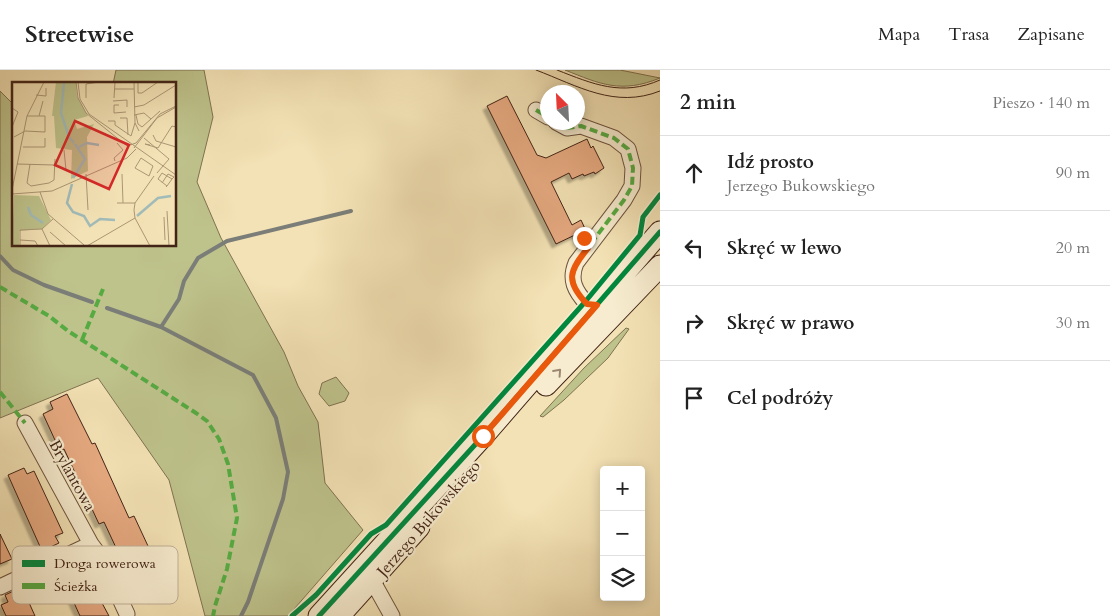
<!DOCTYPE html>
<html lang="pl">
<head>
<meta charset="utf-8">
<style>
  body { margin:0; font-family:Cardo,serif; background:#f6f6f6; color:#222 }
  .controls { position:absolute; right:15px; bottom:15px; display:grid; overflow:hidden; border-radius:5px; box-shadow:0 2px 12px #0003 }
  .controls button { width:45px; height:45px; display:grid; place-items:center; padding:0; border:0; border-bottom:1px solid #e0e0e0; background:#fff; color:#222; font:25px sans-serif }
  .compass { position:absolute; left:540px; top:15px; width:45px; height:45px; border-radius:50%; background:#fff; box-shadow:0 2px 12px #0003; rotate:336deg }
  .stop { position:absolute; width:15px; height:15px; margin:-11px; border:4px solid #ea580c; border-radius:50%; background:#fff }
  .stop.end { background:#ea580c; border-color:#fff; box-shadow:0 1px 5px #0008 }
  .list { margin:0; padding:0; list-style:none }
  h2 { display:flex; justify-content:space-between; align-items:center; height:65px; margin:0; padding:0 20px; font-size:21px }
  h2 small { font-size:16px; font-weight:400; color:#767676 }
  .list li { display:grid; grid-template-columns:32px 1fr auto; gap:15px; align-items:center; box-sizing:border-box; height:75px; padding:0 20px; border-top:1px solid #e0e0e0 }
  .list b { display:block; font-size:19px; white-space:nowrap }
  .list p { margin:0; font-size:16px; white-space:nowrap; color:#767676 }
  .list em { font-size:16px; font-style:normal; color:#767676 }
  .icon { flex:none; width:28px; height:28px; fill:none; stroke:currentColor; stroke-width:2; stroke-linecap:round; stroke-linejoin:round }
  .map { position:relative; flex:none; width:660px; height:546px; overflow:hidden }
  header { display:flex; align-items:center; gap:30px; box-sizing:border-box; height:70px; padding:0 25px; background:#fff; border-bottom:1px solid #e0e0e0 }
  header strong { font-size:24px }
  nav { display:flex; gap:28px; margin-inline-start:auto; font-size:18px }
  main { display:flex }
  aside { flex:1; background:#fff }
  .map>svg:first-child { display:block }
  .green { fill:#bec28b; stroke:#807250 }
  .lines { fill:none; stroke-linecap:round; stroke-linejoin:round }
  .stream { stroke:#7b7e78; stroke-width:4 }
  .building { fill:#e6a980; stroke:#422316; filter:url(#shadow) }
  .street-casing { stroke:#6e533e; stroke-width:17 }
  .secondary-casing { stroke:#422316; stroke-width:23 }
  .street { stroke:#f7eccf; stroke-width:15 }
  .secondary { stroke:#f7eccf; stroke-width:21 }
  .tram { stroke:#422316; stroke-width:1 }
  .quiet { stroke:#56aa42; stroke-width:4; stroke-dasharray:8 4; stroke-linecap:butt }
  .cycleway-casing { stroke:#f7eccf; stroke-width:8 }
  .cycleway { stroke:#00873e; stroke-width:5 }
  .oneway { stroke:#9c8872 }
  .route { stroke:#ea580c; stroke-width:6 }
  .labels { text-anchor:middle; stroke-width:4.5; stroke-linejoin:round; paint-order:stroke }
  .street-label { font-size:16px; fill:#422316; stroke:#f7eccf }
  .inset-river { fill:none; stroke:#a1bbb9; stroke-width:2.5 }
  .inset-road { fill:none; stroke:#ac9675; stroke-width:1 }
  .view { fill:#d62828; fill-opacity:0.15; stroke:#d62828; stroke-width:2.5 }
  .inset-edge { fill:none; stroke:#422316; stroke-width:2.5 }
  .key { fill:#f7eccf; stroke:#c1b098; stroke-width:1 }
  .key-label { font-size:14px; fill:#422316 }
</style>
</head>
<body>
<header>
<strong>Streetwise</strong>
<nav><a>Mapa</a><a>Trasa</a><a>Zapisane</a></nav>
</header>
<main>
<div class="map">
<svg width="660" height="546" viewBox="0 0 660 546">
  <defs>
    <filter id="shadow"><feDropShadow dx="-4" dy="4" stdDeviation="1" flood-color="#0004"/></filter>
  </defs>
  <rect width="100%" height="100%" fill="#f3e2b5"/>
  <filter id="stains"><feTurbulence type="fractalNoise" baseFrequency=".004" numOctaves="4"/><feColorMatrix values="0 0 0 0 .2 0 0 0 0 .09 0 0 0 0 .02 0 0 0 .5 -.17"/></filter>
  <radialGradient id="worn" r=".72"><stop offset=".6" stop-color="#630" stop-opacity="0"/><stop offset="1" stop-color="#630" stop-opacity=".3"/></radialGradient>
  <path class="green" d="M116 0H204L213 47 197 112 221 168 284 282 298 316 318 352 325 413 363 460 288 546H205L169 410 98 308 0 348V21L14 35V175H175V14H113Z
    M565 0H620L660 8C621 24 600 14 565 0Z
    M626 258 629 259 608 288 564 330 543 347 540 346 584 298Z
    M336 307 349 323 345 331 329 336 319 324 322 313Z"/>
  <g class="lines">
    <path class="stream" d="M0 186 13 200 44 215 92 232
      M107 238 161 257 253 305 276 348 288 402 283 429 248 532 241 546
      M161 257 179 229 184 211 198 188 227 171 351 141"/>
  </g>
  <path class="building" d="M507 26 537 85 546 88 587 69 591 78 593 76 604 98 595 104 594 102 584 106 583 104 572 109 569 103 551 112 572 155 581 150 587 163 586 165 579 168 577 164 556 174 487 36Z
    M67 324 92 374 95 373 129 448 134 446 169 521 152 529 149 522 139 527 104 452 99 454 64 379 60 381 43 344 53 339 50 332Z
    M24 398 27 404 34 401 63 463 55 466 59 473 42 481 8 405Z
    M0 464 12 489 0 494Z
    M82 489 95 515 102 533 109 546H80L59 500Z
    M22 517 35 546H6L1 535 8 532 5 525Z"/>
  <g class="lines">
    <defs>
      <path id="street" d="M536 40 548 47
        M556 52 567 58 581 56 614 68 628 79 633 98 632 116 624 130 576 193C569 210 575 221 587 234L597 235
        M25 353 91 474 100 486 127 544
        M366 504 372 510 392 546
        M0 517 91 474"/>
      <path id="secondary" d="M546 315 660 196
        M319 546 483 366 660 162
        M339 546 419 457"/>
    </defs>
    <use href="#street" class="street-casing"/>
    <use href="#secondary" class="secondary-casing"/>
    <use href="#street" class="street"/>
    <use href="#secondary" class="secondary"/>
    <path class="tram" d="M536 0C578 16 615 39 660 21
      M557 0C593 14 622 27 660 10"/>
    <path class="quiet" d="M536 40 548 47
      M556 52 567 58 581 56 614 68 628 79 633 98 632 116 624 130 576 193C569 209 575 222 588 234
      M583 166 588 178
      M0 217 49 246 68 261 196 343 207 351 219 369 228 394 237 448 227 499 215 536 213 546
      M82 270 103 219
      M0 322 25 353"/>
    <defs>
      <path id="cycleway" d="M292 546 316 525 371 464 386 455 585 232 640 165 643 147 660 125
        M319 546 483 366 660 162"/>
    </defs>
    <use href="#cycleway" class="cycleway-casing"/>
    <use href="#cycleway" class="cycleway"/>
  </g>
  <defs><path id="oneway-chevron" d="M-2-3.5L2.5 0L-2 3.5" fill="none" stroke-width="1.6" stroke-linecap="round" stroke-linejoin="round" transform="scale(1.25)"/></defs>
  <use class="oneway" href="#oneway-chevron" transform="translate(558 302) rotate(-48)"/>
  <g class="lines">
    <path class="route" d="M483 366 597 235 587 234C565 211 569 201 588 178L584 168"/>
  </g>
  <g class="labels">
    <g class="street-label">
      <text transform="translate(73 405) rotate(61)" y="6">Brylantowa</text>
      <text transform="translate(428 448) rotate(-49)" y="6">Jerzego Bukowskiego</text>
    </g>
  </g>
  <g transform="translate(12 12)">
    <rect width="164" height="164" fill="#f3e2b5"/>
    <path d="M44 0H64L65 14 76 34 62 38 65 47 82 42 75 55 76 89 59 97 60 68 44 66 42 34H40ZM2 113 27 114 39 138 30 147 7 149V164H0Z" fill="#bec28b"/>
    <path class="inset-river" d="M52 0 49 31 57 55 62 61M67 65 75 61 87 63M61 96 73 77 63 62M60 102 55 121 61 130 72 134 78 144 88 137 103 138M16 125 19 133 31 141M125 134 146 116 159 114"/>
    <path class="inset-road" d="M64 0 66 16 74 31 115 64 124 61 148 32 164 24M66 0 68 17 77 32 164 93M122 0 123 41 127 49M126 0V11H130M103 7H122M130 11 146 0M24 13 34 14V6M74 16V2L87 0M102 16 103 0M101 19 115 18V25M107 23H102V31L114 30M122 25 132 23 164 3M0 26 6 30 0 45M122 33 132 31 139 37M124 33 126 42 130 45 148 29M27 34 31 19M108 36H115L116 53M96 39H103V43L119 54 123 41M141 53 144 59 164 65M2 55 13 49 33 50V34H15M132 56 157 77M138 63 133 62 146 66M11 65H33V56M122 66 145 36 164 25M146 66 160 44 164 45M52 68 54 88M129 76 141 84 137 94 123 86ZM103 79 102 76 111 68 105 61M5 82 42 83M18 82 15 101 19 104 37 101 42 98 43 77M145 91 157 77M74 92 76 128M110 92 111 121M150 101 156 92 162 95 160 97M154 105 155 104 160 97 150 91 146 97 155 104M0 108 15 34 32 0M28 110 36 132 72 163M0 112 40 109 115 76 124 67M105 121H123M155 129 157 164M152 135 153 158M30 147 38 164M38 150 54 164M8 158 23 159 26 164M8 164V148L30 147 41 137M75 164 123 136M138 164 123 136 122 128 123 121 142 94"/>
    <path class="view" d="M63 39 117 63 97 107 43 83Z"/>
    <rect width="164" height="164" class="inset-edge"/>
  </g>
  <rect x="12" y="476" width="166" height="58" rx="8" class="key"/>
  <rect x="22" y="490" width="23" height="7" fill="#00873e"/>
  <rect x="22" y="513" width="23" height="6" fill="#56aa42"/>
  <g class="key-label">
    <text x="54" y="498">Droga rowerowa</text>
    <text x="54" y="521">Ścieżka</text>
  </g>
  <rect width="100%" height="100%" filter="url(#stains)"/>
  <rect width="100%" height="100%" fill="url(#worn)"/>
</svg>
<div class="controls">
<button>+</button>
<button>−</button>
<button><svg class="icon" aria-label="layers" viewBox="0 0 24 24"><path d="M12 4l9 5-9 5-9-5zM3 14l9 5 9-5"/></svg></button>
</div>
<svg class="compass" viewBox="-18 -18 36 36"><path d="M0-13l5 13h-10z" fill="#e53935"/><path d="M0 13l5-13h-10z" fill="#767676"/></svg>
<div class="stop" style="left:483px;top:366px"></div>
<div class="stop end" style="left:584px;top:168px"></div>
</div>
<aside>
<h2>2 min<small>Pieszo · 140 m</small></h2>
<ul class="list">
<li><svg class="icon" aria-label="ahead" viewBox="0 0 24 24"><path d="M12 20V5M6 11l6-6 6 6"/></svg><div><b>Idź prosto</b><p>Jerzego Bukowskiego</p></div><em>90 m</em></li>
<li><svg class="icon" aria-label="left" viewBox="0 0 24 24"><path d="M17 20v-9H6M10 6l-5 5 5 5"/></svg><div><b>Skręć w lewo</b></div><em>20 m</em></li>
<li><svg class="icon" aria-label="right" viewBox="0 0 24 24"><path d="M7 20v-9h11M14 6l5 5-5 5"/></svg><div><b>Skręć w prawo</b></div><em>30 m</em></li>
<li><svg class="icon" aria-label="arrive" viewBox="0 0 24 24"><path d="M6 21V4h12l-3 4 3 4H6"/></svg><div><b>Cel podróży</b></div></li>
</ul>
</aside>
</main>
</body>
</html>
